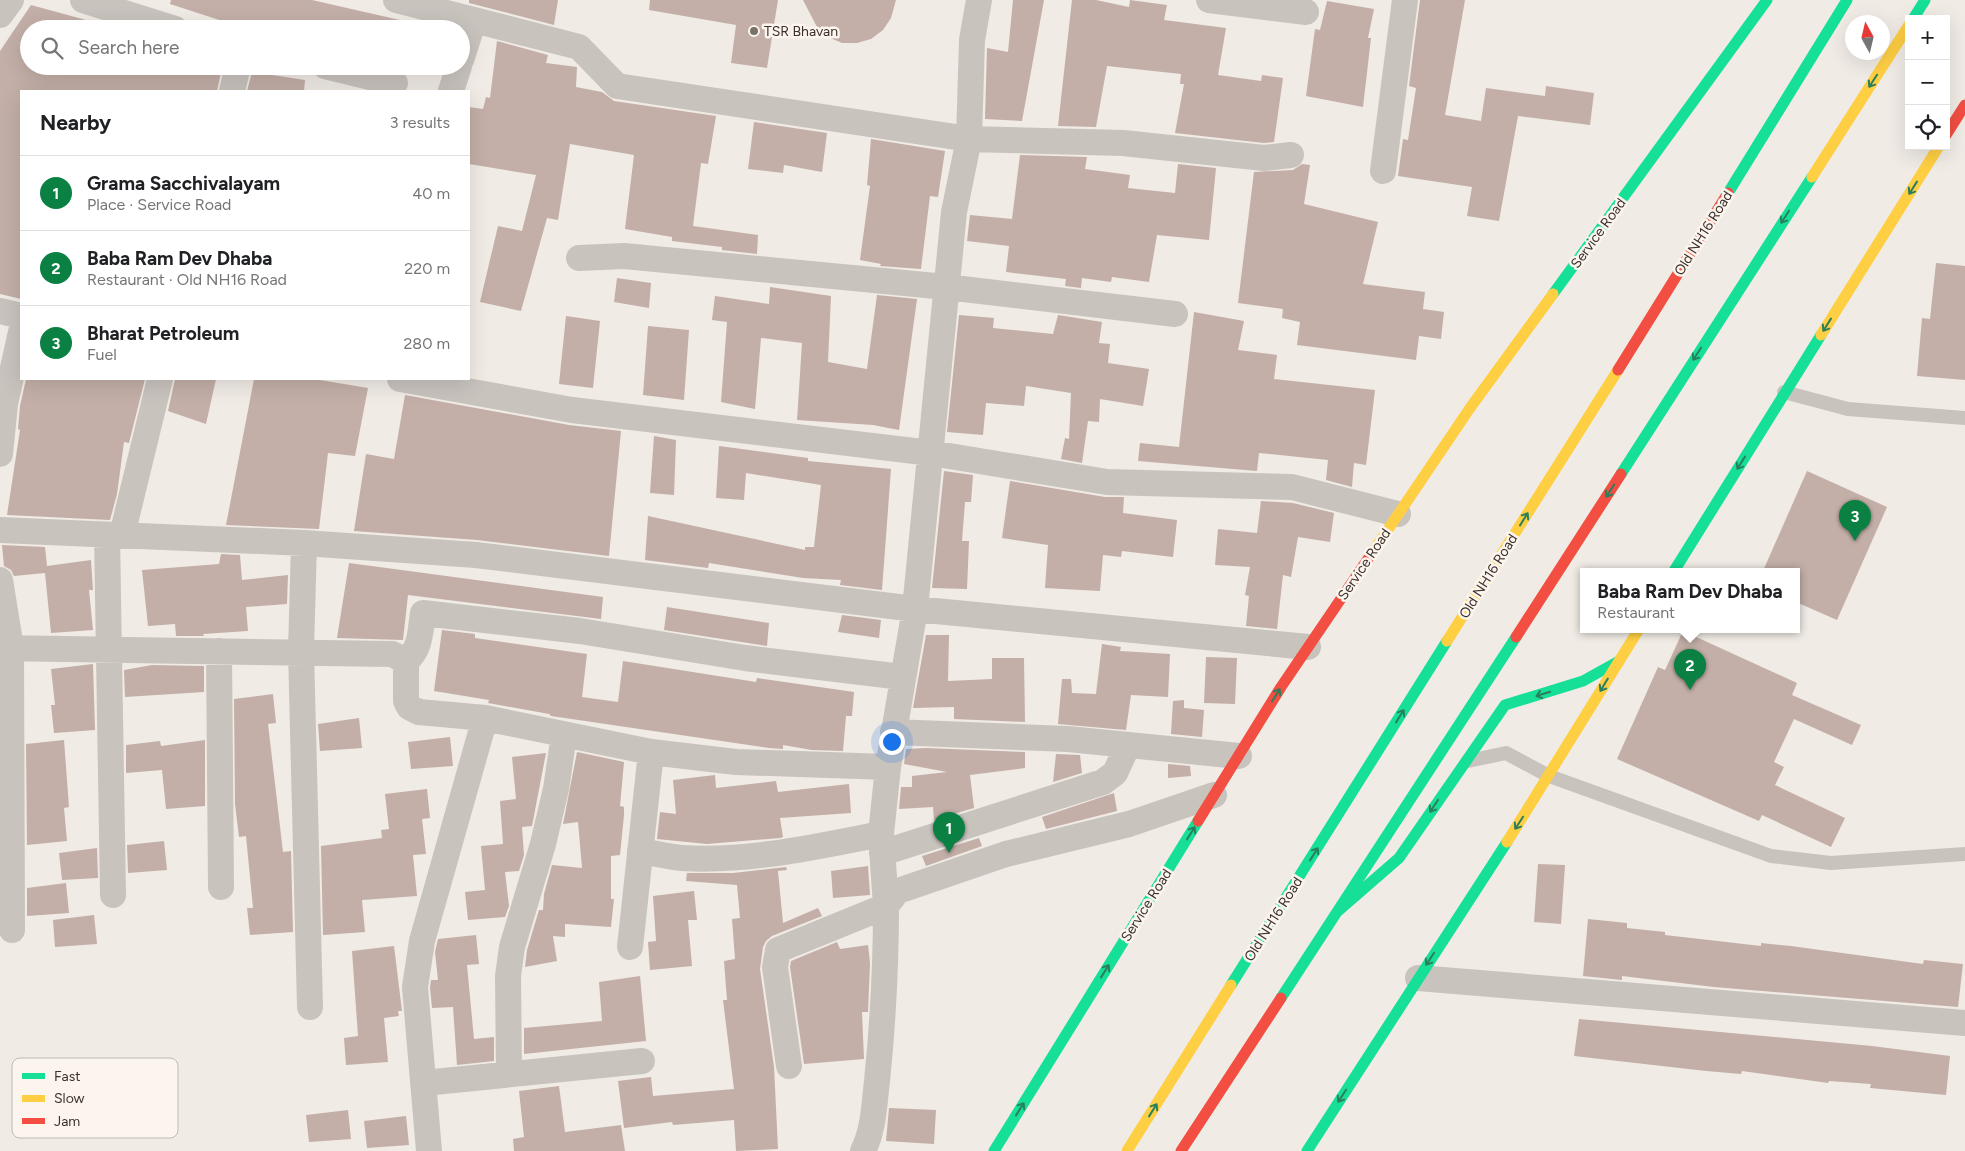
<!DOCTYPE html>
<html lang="en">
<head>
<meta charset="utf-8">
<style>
  body { margin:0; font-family:Figtree,sans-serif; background:#f2f2f2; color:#202124 }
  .controls { position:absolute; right:15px; top:15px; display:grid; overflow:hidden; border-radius:0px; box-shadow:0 5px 20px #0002 }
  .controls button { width:45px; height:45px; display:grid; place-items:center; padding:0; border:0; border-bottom:1px solid #e0e0e0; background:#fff; color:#202124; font:25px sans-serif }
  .compass { position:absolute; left:1845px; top:15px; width:45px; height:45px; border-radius:50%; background:#fff; box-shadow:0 5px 20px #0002; rotate:352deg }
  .you { position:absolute; left:891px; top:741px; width:18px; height:18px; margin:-12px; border:4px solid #fff; border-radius:50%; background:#1a73e8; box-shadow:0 0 0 8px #1a73e833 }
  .badge { display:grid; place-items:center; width:32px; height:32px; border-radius:50%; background:#0b8043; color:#fff; font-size:16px; font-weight:700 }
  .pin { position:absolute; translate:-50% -41px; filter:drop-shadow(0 1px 2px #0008) }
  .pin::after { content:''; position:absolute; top:26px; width:18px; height:15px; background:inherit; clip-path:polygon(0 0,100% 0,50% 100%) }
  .popup { position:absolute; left:1580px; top:568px; width:220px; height:65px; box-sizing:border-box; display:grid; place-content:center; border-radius:0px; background:#fff; filter:drop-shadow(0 1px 4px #0005); font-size:16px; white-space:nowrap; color:#757577 }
  .popup b { font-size:19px; color:#202124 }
  .popup::after { content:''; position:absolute; left:50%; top:100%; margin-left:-10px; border:10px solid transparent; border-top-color:#fff }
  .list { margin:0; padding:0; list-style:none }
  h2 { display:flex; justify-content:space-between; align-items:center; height:65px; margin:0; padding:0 20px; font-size:21px }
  h2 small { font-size:16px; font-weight:400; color:#757577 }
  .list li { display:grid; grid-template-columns:32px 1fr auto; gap:15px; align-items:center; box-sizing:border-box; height:75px; padding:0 20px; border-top:1px solid #e0e0e0 }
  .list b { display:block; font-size:19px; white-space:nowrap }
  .list p { margin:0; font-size:16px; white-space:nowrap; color:#757577 }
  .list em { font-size:16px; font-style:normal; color:#757577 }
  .icon { flex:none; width:28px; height:28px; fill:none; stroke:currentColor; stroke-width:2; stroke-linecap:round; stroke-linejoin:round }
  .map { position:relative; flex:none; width:1965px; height:1151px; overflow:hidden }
  .search { position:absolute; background:#fff; box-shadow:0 5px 20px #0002; left:20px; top:20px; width:450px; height:55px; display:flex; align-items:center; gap:12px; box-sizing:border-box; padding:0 18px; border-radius:28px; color:#757577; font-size:19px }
  .panel { position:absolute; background:#fff; box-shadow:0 5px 20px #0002; left:20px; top:90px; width:450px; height:290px; border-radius:0px }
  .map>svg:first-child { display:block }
  .building { fill:#c3afa7 }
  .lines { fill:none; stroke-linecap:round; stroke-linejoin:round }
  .lane { stroke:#c9c3be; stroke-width:14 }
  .street { stroke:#c9c3be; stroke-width:26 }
  .fast { stroke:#16e098; stroke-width:11 }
  .slow { stroke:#ffcf43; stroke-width:11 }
  .jam { stroke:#f24e42; stroke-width:11 }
  .oneway { stroke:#2a7f5c }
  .poi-dot { fill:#7a716c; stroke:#fbf5ee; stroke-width:2 }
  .labels { text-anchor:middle; stroke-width:5; stroke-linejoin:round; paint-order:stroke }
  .poi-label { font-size:14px; fill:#3b302b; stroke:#fbf5ee; text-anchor:start }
  .street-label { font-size:14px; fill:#3b302b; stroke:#fbf5ee }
  .key { fill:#fbf5ee; stroke:#c1bab4; stroke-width:1 }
  .key-label { font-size:14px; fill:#3b302b }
</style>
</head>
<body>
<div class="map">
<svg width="1965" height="1151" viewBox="0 0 1965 1151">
  <rect width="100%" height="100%" fill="#f0ebe5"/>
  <path class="building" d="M171 0H312L404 21 403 29H247L170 4Z
    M469 0H558L554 25 469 3Z
    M650 0H778L767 68 731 63 736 25 649 10Z
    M803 0H896L891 18 883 30 871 39 857 43H842L828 37 817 27Z
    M1013 0H1044L1022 121 985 119 987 48 1008 52Z
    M1072 0H1096L1129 7 1130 0 1167 5 1164 20 1226 28 1218 75 1261 81 1262 75 1283 78 1274 142 1264 143 1175 133 1184 84H1180L1181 74 1107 66 1096 127 1058 126Z
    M1420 0H1465L1445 115 1481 121 1486 88 1545 96 1546 86 1594 93 1590 125 1518 116 1499 221 1467 216 1472 187 1398 176 1403 139 1408 140 1416 88 1409 86Z
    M1327 1 1374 9 1368 38H1371L1363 107 1306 96 1315 29 1320 30Z
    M31 5 97 23 96 29H29V66L222 67 217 91H21V299L0 294V51Z
    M497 41 548 55 546 63 577 67 576 87 602 92 614 101 716 116 708 164 701 163 693 226 758 235 757 254 722 250V247L672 241V237L625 229 634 155 570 144 558 220 547 218 521 311 480 302 498 226 522 231 536 175 469 164V107L483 109 486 97 490 98Z
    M252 72 305 80 304 91H247Z
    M754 122 827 133 822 172 784 165 783 173 748 169Z
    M871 139 945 151 938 197 930 196 921 269 880 266 881 264 860 260 870 186 867 185Z
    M1020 155 1087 157 1085 169 1130 175 1128 188 1175 193 1178 164 1216 168 1209 240 1157 235 1149 282 1112 277 1111 282 1082 278 1081 288 1065 286 1066 279 1006 272 1009 246 967 241 970 215 1012 219Z
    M1302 164 1310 165 1304 204 1378 222 1363 284 1425 292 1423 309 1444 312 1441 339 1419 336 1416 360 1297 345 1300 322 1282 318 1283 309 1238 303 1254 172 1293 170Z
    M1936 263 1965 266V380L1917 376 1922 318 1930 319Z
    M617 278 651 283 649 308 614 302Z
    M770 287 831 296 828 362 867 369 877 295 917 299 899 430 873 425 797 420 802 343 761 338 755 409 721 402 727 322 712 320 715 296 769 304Z
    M1194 312 1244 321 1238 350 1277 355 1274 379 1375 390 1366 465 1354 463 1352 487 1326 480 1328 460 1259 453 1257 471 1138 461 1140 443 1179 447Z
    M959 315 994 318 993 328 1053 334 1058 315 1102 322 1099 343 1110 344 1108 363 1149 369 1143 406 1100 399 1099 422 1088 421 1082 463 1061 459 1065 438 1069 439 1071 393 1026 386 1024 406 986 403 983 435 947 432Z
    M566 316 600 321 593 388 559 384Z
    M648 326 689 330 684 400 643 395Z
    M26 379H145L129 443 124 442 117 494 110 520 7 515 20 430 18 429 20 406Z
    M175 379H216L206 424 168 411Z
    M254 379H314L368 388 355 456 328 453 319 529 226 525Z
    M405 395 569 425 621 431 609 556 477 540 354 531 366 454 394 459Z
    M654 436 676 440 674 495 650 493Z
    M719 446 808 458V461L891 469 882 590 840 585 841 580 803 578 709 563 708 568 645 560 648 516 805 550V547H814L821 485 746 473 744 500 716 498Z
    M944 471 973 475 971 502H965L962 541H969L967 589 932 588Z
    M1807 471 1887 507 1837 620 1796 602V571H1763Z
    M1010 481 1105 497H1124L1123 513 1177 520 1173 557 1122 551 1121 557 1103 555 1100 591 1045 588 1048 545 1002 538Z
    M1261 501 1293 503 1334 513 1330 542 1298 537 1291 577 1283 575 1277 629 1246 626 1249 596 1245 595 1250 567 1215 565 1218 529 1257 533Z
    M2 545 45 547 47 566 91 560 93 590H89L93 630 51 633 45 573 14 576 11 570 4 566Z
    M221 554 240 555 242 580 288 575 287 604 246 607 248 631 203 634 204 636H176L175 624 148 626 142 570 219 564Z
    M349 563 603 597 601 619 408 595 403 640 337 638Z
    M667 607 769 623 767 646 664 630Z
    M842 615 881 620 879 638 838 632Z
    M442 630 475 634V638L587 654 582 697 618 702 623 661 756 682 757 678 854 692 852 716H846L843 751 812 750 783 745V749L769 748 551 716 549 714 488 703 489 700 434 691Z
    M1683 631 1797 683 1792 695 1861 725 1852 745 1794 719 1774 762 1784 767 1775 785 1845 818 1831 847 1762 815 1759 821 1617 759 1658 667 1665 670Z
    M926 635H949L948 681 992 679V658H1024L1025 722 954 719V707L913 708Z
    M1102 644 1121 647 1120 651 1170 654 1168 697 1131 695 1126 730 1058 724 1062 679H1071L1072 693 1096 694Z
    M1206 657 1237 658 1235 704 1204 703Z
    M93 664 95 730 54 733 51 705H55L51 669Z
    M152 665 204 666V692L125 697 124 670Z
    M273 694 276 723 268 724 283 852 291 851 293 932 250 935 247 908H253L246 836 239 837 235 804 234 699Z
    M1184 700V708L1204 710 1202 737 1171 734 1173 701Z
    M359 718 362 748 320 751 318 724Z
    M450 737 453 766 411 769 408 742Z
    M64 740 69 807 64 808 67 841 27 845 26 744Z
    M205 740V806L166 809 162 770 126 773V745L160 741 161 746Z
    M926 748 1025 752V768L970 775 974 808 934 820 933 807 899 809 901 787H912V776L947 772 904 764 906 749Z
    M577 752 624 762 620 806 624 807V815L620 855 611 856V899H614L611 927 565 924V937L553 936 557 961 525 967 527 950 539 910H543L544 894 552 865 582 868 578 822 563 824Z
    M546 753 532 826 522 827 524 855 519 871 505 872 509 906 505 917 468 920 465 892 485 890 481 846 503 844 500 801 516 799 512 757Z
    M1056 754 1080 755 1082 773 1053 782Z
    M1168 764 1190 766 1191 776 1168 778Z
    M715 775 716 788 776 781 778 792 849 784 851 813 780 818 783 837 780 838 707 844 657 839 660 812 676 814 673 780Z
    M427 789 430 818 422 819 426 854 413 855 417 896 362 900 365 932 323 935 321 846 382 838 381 830 389 829 385 794Z
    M1114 793 1117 811 1046 829 1042 817Z
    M979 838 982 846 926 866 922 856Z
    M164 841 167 870 128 873 127 845Z
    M97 848 98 878 62 880 59 853Z
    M1538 864 1565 865 1561 924 1534 922Z
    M868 866 870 895 833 898 831 871Z
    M786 867 787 870 778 871 783 923 818 908 822 916 772 936 766 941 763 947 760 969 774 1067 778 1149 736 1151 734 1120 673 1125 672 1122 624 1128 618 1081 651 1077 653 1096 734 1089 723 1000H727L724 961 735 959 732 919 740 918 737 885 686 881 687 873H733Z
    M66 883 69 913 27 916V888Z
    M694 891 697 920H688L692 966 650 970 648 942 656 941 653 896Z
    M94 915 97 944 55 947 53 920Z
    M1588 919 1627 923V928L1665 932V935L1761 946V943L1791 946 1923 964 1924 960 1963 964 1958 1007 1714 987 1622 976V980L1583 976Z
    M476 935 479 964 467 965 474 1039 494 1037V1061L457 1065 453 1007 432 1008 430 988 431 980H438L435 952 438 939Z
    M837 942 840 949 868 945 870 963 868 1012H862L864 1059 804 1064 790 967 791 961Z
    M394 946 402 1011H398L399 1016 384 1018 388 1062 346 1065 344 1038 358 1036 352 951Z
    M640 976 646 1041 524 1054V1028L602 1021 599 982Z
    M1579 1019 1872 1046 1950 1056 1946 1095 1870 1088 1871 1084 1829 1081 1828 1083 1742 1071 1741 1074 1706 1071 1574 1056Z
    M559 1086 565 1132 621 1125 625 1151H514L513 1139 524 1137 519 1091Z
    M889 1108 936 1110 934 1144 886 1141Z
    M348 1110 351 1139 309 1142 306 1115Z
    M406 1116 409 1145 367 1148 364 1121Z"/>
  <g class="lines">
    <path class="lane" d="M1784 392 1848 409 1965 418
      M1468 761 1506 753 1549 776 1771 856 1831 863 1965 854"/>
    <path class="street" d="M83 0 175 29
      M396 0 579 47 617 86 969 139 1123 143 1264 158 1291 155
      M979 0 972 40 969 139 954 212 915 609 888 767 881 834 886 906 898 891 1006 854 1129 824 1214 795
      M1209 0 1306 12
      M0 15 11 0
      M461 60 474 20
      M325 66 395 83
      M232 91 238 66
      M451 91 459 66
      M1383 171 1405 0
      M579 258 624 256 946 287 1175 314
      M0 311 21 316
      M400 379 572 410 931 453 1107 482 1292 487 1398 514
      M0 454 5 404 21 332
      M0 530 304 543 476 555 915 609 1308 647
      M107 535 113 895
      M122 535 160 379
      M304 543 301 651 310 1007
      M0 580 11 648 12 930
      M0 648 392 654 406 661V701L409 707 419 712 485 718 651 752 736 762 888 767
      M219 651 221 887
      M406 661C421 649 420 632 423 613L580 631 745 658 902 677
      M893 732 1068 739 1239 756
      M640 851C654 853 668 857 682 858 749 862 815 847 881 834
      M882 853 1103 782 1115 773 1128 745
      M630 947 651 752
      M1418 978 1965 1023
      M789 1066 775 967 778 950 886 906C886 964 883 1022 877 1081 874 1105 874 1129 863 1151
      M509 1073 508 976 512 947 543 844 556 789 564 735
      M424 1083 642 1061
      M429 1151 415 987 422 941 485 718"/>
    <path class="fast" d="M1913 19 1925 0
      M1728 193 1847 0
      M1553 294 1767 0
      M1621 474 1812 177
      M1674 571 1821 335
      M1338 911 1399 858 1505 705 1583 681 1619 661
      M1231 985 1447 641
      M1281 998 1516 637
      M994 1151 1198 821
      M1307 1151 1507 842"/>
    <path class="slow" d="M1812 177 1909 25
      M1821 335 1939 146
      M1370 556 1470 408 1553 294
      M1447 641 1618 370
      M1507 842 1639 629
      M1127 1151 1231 985"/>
    <path class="jam" d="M1946 135 1965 105
      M1618 370 1728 193
      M1516 637 1621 474
      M1198 821 1281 687 1370 556
      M1181 1151 1281 998"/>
  </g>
  <defs><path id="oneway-shaft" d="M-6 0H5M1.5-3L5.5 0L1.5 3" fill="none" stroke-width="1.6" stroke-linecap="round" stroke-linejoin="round" transform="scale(1.25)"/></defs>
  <g class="oneway">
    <use href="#oneway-shaft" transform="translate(1873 81) rotate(123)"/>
    <use href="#oneway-shaft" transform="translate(1913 188) rotate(122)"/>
    <use href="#oneway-shaft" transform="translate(1785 217) rotate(123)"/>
    <use href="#oneway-shaft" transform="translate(1827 325) rotate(122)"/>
    <use href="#oneway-shaft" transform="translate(1697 354) rotate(123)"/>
    <use href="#oneway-shaft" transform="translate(1741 463) rotate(122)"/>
    <use href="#oneway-shaft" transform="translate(1610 491) rotate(123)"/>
    <use href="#oneway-shaft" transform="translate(1524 519) rotate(-58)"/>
    <use href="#oneway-shaft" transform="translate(1604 685) rotate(121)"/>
    <use href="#oneway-shaft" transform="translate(1543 694) rotate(163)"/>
    <use href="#oneway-shaft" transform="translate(1276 695) rotate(-58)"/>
    <use href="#oneway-shaft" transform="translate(1400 716) rotate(-58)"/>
    <use href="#oneway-shaft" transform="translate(1434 806) rotate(124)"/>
    <use href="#oneway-shaft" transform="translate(1519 823) rotate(123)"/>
    <use href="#oneway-shaft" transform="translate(1191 833) rotate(-58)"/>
    <use href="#oneway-shaft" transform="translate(1314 854) rotate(-58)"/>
    <use href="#oneway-shaft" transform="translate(1430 959) rotate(123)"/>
    <use href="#oneway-shaft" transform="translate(1105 971) rotate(-58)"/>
    <use href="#oneway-shaft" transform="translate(1342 1096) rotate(123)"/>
    <use href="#oneway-shaft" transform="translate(1020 1109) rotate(-58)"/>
    <use href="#oneway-shaft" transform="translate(1153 1110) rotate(-58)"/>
  </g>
  <circle class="poi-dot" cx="754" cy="31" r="5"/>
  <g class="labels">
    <g class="poi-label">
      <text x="764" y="36">TSR Bhavan</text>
    </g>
    <g class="street-label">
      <text transform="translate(1598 233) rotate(-54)" y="5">Service Road</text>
      <text transform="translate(1703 233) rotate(-58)" y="5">Old NH16 Road</text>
      <text transform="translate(1364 564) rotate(-56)" y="5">Service Road</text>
      <text transform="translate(1488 576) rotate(-58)" y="5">Old NH16 Road</text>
      <text transform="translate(1146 905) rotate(-58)" y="5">Service Road</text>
      <text transform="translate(1273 919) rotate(-58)" y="5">Old NH16 Road</text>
    </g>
  </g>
  <rect x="12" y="1058" width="166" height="80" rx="8" class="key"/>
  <rect x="22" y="1073" width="23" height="6" fill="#16e098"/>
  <rect x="22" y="1095" width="23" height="7" fill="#ffcf43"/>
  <rect x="22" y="1118" width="23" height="6" fill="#f24e42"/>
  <g class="key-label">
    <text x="54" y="1081">Fast</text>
    <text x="54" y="1103">Slow</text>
    <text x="54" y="1126">Jam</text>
  </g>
</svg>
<div class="controls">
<button>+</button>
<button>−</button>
<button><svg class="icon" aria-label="locate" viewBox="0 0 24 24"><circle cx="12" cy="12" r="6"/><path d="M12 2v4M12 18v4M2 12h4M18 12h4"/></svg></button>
</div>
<svg class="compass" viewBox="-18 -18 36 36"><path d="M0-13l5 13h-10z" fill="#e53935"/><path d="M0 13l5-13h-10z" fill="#757577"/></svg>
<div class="you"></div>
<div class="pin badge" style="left:949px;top:853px">1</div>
<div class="pin badge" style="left:1690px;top:690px">2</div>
<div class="popup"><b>Baba Ram Dev Dhaba</b>Restaurant</div>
<div class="pin badge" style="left:1855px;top:541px">3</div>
<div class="search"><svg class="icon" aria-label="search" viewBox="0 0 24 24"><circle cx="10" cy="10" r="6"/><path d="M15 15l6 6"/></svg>Search here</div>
<section class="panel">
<h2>Nearby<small>3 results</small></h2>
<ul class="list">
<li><span class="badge">1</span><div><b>Grama Sacchivalayam</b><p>Place · Service Road</p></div><em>40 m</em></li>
<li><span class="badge">2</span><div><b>Baba Ram Dev Dhaba</b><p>Restaurant · Old NH16 Road</p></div><em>220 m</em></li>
<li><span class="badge">3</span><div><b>Bharat Petroleum</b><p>Fuel</p></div><em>280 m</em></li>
</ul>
</section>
</div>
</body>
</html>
